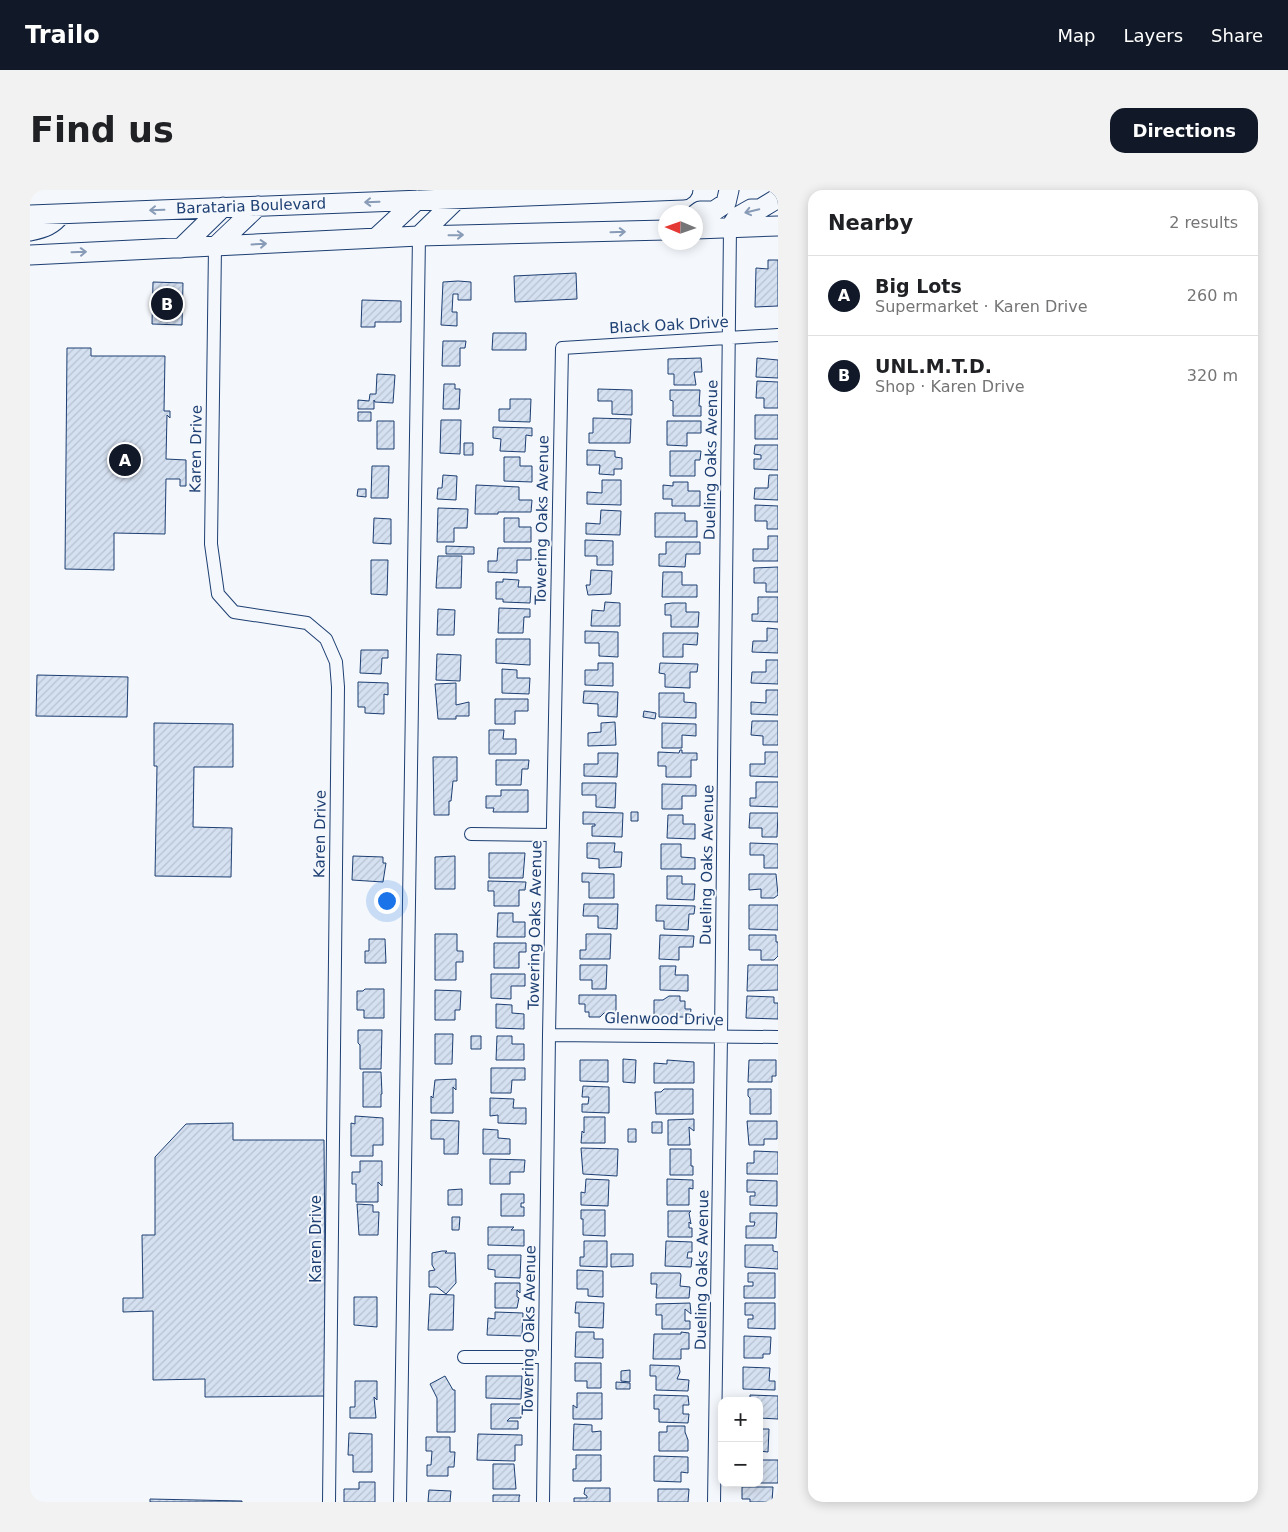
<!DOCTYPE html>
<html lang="en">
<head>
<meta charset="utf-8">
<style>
  body { margin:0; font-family:"DejaVu Sans",sans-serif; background:#f2f2f2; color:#202124 }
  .controls { position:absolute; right:15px; bottom:15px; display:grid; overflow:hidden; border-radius:10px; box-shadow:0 2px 12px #0003 }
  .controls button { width:45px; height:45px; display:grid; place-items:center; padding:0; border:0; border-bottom:1px solid #e0e0e0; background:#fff; color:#202124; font:25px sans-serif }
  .compass { position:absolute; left:628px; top:15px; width:45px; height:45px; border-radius:50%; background:#fff; box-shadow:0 2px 12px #0003; rotate:272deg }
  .you { position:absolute; left:356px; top:710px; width:18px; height:18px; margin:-12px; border:4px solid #fff; border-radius:50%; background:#1a73e8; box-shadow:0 0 0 8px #1a73e833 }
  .badge { display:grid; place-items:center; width:32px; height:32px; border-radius:50%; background:#111827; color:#fff; font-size:16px; font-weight:700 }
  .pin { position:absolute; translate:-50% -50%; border:2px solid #fff; box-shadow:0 1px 5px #0006 }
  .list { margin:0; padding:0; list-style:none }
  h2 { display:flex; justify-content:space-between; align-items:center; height:65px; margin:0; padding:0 20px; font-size:21px }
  h2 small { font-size:16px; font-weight:400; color:#757577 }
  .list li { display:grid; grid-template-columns:32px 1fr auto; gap:15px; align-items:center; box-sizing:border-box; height:80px; padding:0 20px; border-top:1px solid #e0e0e0 }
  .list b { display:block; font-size:19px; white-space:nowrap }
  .list p { margin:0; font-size:16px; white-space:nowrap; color:#757577 }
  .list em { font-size:16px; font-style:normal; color:#757577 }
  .map { position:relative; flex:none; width:748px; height:1312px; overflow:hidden; border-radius:15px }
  header { display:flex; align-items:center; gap:30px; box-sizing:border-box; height:70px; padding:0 25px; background:#111827; color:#fff }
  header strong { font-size:24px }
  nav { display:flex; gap:28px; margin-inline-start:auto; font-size:18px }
  .intro { display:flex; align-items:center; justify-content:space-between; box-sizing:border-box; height:120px; padding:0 30px }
  h1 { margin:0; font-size:35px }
  .button { padding:12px 22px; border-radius:15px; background:#111827; color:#fff; font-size:18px; font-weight:700 }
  main { display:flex; gap:30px; padding:0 30px }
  aside { flex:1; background:#fff; border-radius:15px; box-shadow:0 2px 12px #0003 }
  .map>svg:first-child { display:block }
  .building { fill:url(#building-hatch); stroke:#1d3f73 }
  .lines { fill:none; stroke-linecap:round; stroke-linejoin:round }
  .street-casing { stroke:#1d3f73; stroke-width:14 }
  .primary-casing { stroke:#1d3f73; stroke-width:21 }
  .street { stroke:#f4f7fb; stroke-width:12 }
  .primary { stroke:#f4f7fb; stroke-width:19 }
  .oneway { stroke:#889bb7 }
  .labels { text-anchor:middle; stroke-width:4; stroke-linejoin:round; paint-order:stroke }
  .street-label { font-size:15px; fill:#1d3f73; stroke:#f4f7fb }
</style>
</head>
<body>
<header>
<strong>Trailo</strong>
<nav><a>Map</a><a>Layers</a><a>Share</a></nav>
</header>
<div class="intro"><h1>Find us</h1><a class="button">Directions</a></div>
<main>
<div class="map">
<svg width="748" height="1312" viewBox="0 0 748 1312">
  <defs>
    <pattern id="building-hatch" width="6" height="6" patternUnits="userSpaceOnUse" patternTransform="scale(1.25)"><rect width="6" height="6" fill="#d5e0f0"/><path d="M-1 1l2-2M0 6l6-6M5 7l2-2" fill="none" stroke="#b6c1d1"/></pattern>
  </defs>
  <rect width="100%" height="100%" fill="#f4f7fb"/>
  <path class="building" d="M738 70H748V116L725 117 726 78 738 79Z
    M546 83 547 109 485 112 484 86Z
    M428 91 441 92V110H428V104H423L422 122H427V136L411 135 413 92Z
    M123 92 153 93 152 135 122 134Z
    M332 110 371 111V132H345V137H331Z
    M463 143H496V160H462Z
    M413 151H436L435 158H430V176H412Z
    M37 158H61V166H135L134 221H140V228L137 225 136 269 156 270V296H150V289H136L135 344 84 343V380L35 379Z
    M671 168 672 182H664L666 195H644V184H638V169Z
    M727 168 748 170V188L726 187Z
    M347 184 365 185 363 213 345 212 344 210V219H328V210L339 211 340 204H346Z
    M727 191 748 192V218H734V208H726Z
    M414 194H425V199H430L429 219H413Z
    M568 199 602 200V225L582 224V211H568Z
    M640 200H670L669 216H671V226H643V211L640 210Z
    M480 209H501L500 232 469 231V219H480Z
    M328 222H341V231H328Z
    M725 225H748V249H725Z
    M563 228 601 229 600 253H559V243H563Z
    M411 230H431L430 264 410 263Z
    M347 231H364V259H347Z
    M637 231H671V243H657V256L637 255Z
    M463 237 502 238V246L496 245 495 262 470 261 471 249 463 248Z
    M434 253H443V265H434Z
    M725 255H748V280L724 279V269H731V265L724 264Z
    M557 260 585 261V267L592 268V279H584V285L569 284 570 275H557Z
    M640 261H671L670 270H665V286H640Z
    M474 267H490V276H502V292L474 291Z
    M342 276H359L358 308H341Z
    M413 285 427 286 426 310 407 309 408 298H412Z
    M739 285H748V310L724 309 725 298H738Z
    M572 290H591V315L557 314V302L572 303Z
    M643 292H658V301H670V316H642V309H633V295L643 296Z
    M446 295 489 297V310H502L501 322H468V324H445Z
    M328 299H336V307L327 306Z
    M725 315 748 316V339H737V331H725Z
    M408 318 438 319 437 338H424V352H407Z
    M571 320 591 321 590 345 556 344V333L570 334Z
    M625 323H655V331H667V347H625Z
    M344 328 361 329V354L343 353Z
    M474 328H489V337H501V352H474Z
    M738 346H748V371H723V359H738Z
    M555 350 583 351V375H567V366H555Z
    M636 352H670V364H656L655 377 629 376V364H636Z
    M416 356 444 357V364H416Z
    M468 358H501V370H487V383L458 382V371H467Z
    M408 366H432L431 398H406Z
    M341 370H358L357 405 341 404Z
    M748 377V402H736V393H724V378Z
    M561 380 582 381 581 404 558 405 556 395H560Z
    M633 382H652V395H667V407H632Z
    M473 389 489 390 488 397H501L500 413 473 412V409H466V392H473Z
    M728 407H748V432L722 431V424H728Z
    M575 412 590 413V436H561L562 420 574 421Z
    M642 413H656V422H669L668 437H641V425H635V414Z
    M469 418 500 419V427H494L493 443H468Z
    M408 419 425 420 424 445H407Z
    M737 438 748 439V463L722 462 723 451H737Z
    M555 441 588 442V467L569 466V453H555Z
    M633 443H668L667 455 653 454V467H633Z
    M466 449H500V475L466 473Z
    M331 460H358V468H352L351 484 330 483Z
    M407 464 431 465 430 491 406 490Z
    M736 470H748V494L721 493 722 482H736Z
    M568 473H583V496L555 495V480H568Z
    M630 473 668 474 667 482H660V498L635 497V484L629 483Z
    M472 479 487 480V488H500L499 504 472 503Z
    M7 485 98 487 97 527 6 526Z
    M328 492 358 493V505L354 504V524L335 523V517H328Z
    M426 493V515L439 512V526H426V529H408L405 494Z
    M736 500H748V525L721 524V512L736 513Z
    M554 501 588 502 587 527 568 526V514L553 513Z
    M629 503H654V512L666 513V528L629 527Z
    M465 509H498V521H485V534H465Z
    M614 521 626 523 625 529 613 527Z
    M722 531H748V555H733V546L721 545Z
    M585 532 586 555 558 556V543L571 542V533Z
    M124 533 203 534V577H164L163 637 202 638 201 687 125 686 127 576H124Z
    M632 533 666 534V546L652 545V558H632Z
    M459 540H474L473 549H486V564H459Z
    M650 560H652V563H667V570H661V587H636V576H628V562L649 563Z
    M735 562H748V587L720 586V574H735Z
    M568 563H588L587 587 554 586V574H568Z
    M403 567H427V591H423L421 611H419V625H404Z
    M466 570H499L498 579H492L491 595H466Z
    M726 592H748V617L720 616V608H726Z
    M552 593H586L585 618 566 617V605H552Z
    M632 594 666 595V606H652V619H632Z
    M471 600H498V622H463L464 618H456V606H471Z
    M553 622 593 623 592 647 562 646V636H565V634H553Z
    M601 622H608V631H601Z
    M720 623H748L747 647H732V638H719Z
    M638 625H653V634H665V649L637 648Z
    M557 653H585L584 662H592L591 677 569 678V669L557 668Z
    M720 653 748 654V678H734V665H720Z
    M631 654H651V667L665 668V679H631Z
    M459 663H495L493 688H459Z
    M323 666 353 667V673H356L353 692 322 690Z
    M425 666V699H405V667Z
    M552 683 584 684V708H559V692H552Z
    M719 684H746L748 705 744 708H731V699L719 700Z
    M637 686H652V694H665L664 710 637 709Z
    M458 691 496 692 495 700H489V716H464V701H458Z
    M554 714H588L587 739 568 738V726H553Z
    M626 715 665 716 664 724H659L658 740 634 739V731H626Z
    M719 715H748V740L719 739Z
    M468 723H483V732H495V747H467Z
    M405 744H427V761H433V772H426V790H405Z
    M556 744H581L580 769H550V760H556Z
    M630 745 664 746 663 757H649V770L629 769Z
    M719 745H746V752H748V766L744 770H731V760H719Z
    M339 749H355L356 773H335V761H339Z
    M464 753H496V762H489V778H464Z
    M550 775H577L576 799H562V790H550Z
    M718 775H748V800L717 801Z
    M630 776H646L645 785H658V801L630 800Z
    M461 784H495V796H481V809L461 808Z
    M335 799H354V828H334V820H327V801H333Z
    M405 800 431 801 430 820H425V830H405Z
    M549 805H586V822L574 823 570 827H559V822H555V814H549Z
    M639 806H650V811H655V819H661L660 827H624V810H633Z
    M717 806 744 807V813H748V829L716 828Z
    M466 814 482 815V823L494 824V839L466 838Z
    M328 840H352L351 879H330V855L328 853Z
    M405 844H423L422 874H405Z
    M441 846H451V859H441Z
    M467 846H482V854H494V870H466Z
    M593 869 606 870 605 893 593 892Z
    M550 870H578V892L550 891Z
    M637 870 664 872V893H624V873L637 874Z
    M719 870H746V886H742V892H718Z
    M461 878H495V890H482L481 903H461Z
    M333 882H351L352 904H351V917H333Z
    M426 889V900L423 897V923H401V906L403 908 405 890Z
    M553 896 579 897V923L552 922V914H558L559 907H552Z
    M634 899H663V924H626L625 902H631Z
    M718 899H741V924H720V908L718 906Z
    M460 908 484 909 483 918H496V934L468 933V925L460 926Z
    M325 926 353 928V955H343V966H321V933L325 934Z
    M554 927H575V953H551L552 941 554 943Z
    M664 929V941L659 937 660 955H638V930Z
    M401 930 429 931 428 964H414V949H401Z
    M717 931H747V949H734V955H719Z
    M622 932H632V943H622Z
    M203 933V950H294L296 1206 175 1207V1189L123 1190V1121L93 1122V1108H113L112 1045H125V967L156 934Z
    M453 939 468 940V948L480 949V964H453Z
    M598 939H606V952H598Z
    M551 958 588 959 587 986 553 984Z
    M640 959H661V976H663V985H640Z
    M724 961 748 962V984H717V973H724Z
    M460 969 495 970 494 982H480V994H460Z
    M330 971H352V996L348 992V1012H326V994H322V982H330Z
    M556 989 579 990 578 1016 551 1015V1002L555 1003Z
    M637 989 663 990V999L659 998V1015H637Z
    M717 990 747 991V1016L720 1015V1006H725V1002H717Z
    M432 999V1015H418V1000Z
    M471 1004H494V1013H491V1017H494V1026H471Z
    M327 1014 343 1015V1022H349L348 1045H329Z
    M551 1020H575V1046L553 1045V1029H551Z
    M638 1021H661L659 1023 661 1034 659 1032V1038H662V1047H638Z
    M720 1023H747L746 1048H716V1036H724L725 1032H720Z
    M422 1027H430L429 1040H422Z
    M458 1037H484L481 1040H494V1056L458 1055Z
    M554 1051H577V1077L550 1076V1067H554Z
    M636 1051 662 1052V1062H658L657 1068H662L661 1077 635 1076Z
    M715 1055H743V1061L748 1062V1079L715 1077Z
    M412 1061H417L415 1063H425L426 1093 416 1104 407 1097H399V1081L405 1080 402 1075V1063Z
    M581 1064H603V1076L581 1077Z
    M458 1065H491L490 1088 465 1087V1080L458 1079Z
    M547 1080 573 1081V1107L558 1106V1099H547Z
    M621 1083H650L651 1085 650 1096 660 1097 659 1108H626L627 1094H621Z
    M718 1083H745V1108H714V1096H723V1092H718Z
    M465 1093H490V1103L487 1100V1107L489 1108 487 1118H465Z
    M400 1104 424 1105 423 1140H398Z
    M324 1107H347V1137L324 1135Z
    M546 1112 574 1113 573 1138 549 1137V1123H545Z
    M660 1113 661 1124 655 1119V1131H660V1139H632V1125H626V1114Z
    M715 1113H745V1139L718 1138V1129H723V1125H715Z
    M465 1122 493 1123 492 1146 457 1145 458 1128 465 1129Z
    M546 1142H564V1149H573V1168L545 1167Z
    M651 1142 659 1143V1159H651V1169H623L624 1144H651Z
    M714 1146 741 1147 740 1164H733V1168H714Z
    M545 1173H571V1198H557V1191H545Z
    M620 1175 649 1176 650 1182 647 1189 659 1190 658 1201 626 1200V1186H620Z
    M713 1177 740 1178 739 1191H745V1200L713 1199Z
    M600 1180V1192L591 1191V1181Z
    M415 1186 423 1200H425V1242H407V1208L400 1194Z
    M456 1186H492L491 1209 456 1208Z
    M325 1191H347V1210L344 1207 346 1228H320V1217H325Z
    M586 1192 600 1193V1199H586Z
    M547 1203H572V1229H543V1215L547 1218Z
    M624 1205 658 1206 659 1215H653V1224H659L658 1233 629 1232V1219H624Z
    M720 1205 748 1206V1229L729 1228V1211H720Z
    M461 1214H491V1228H480L477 1231H488V1239H461Z
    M544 1234 562 1235V1242L571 1241V1260H543Z
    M637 1236H655V1242L658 1250V1261H629V1242H637Z
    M729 1239H739L738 1262 729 1261Z
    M319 1243 342 1244V1282H323V1265H318Z
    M448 1244 492 1245V1255H485V1271L447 1270Z
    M396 1247H420V1262H425L424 1277H418V1286H397V1275H401L402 1261H396Z
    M546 1265H571V1291H543V1279H546Z
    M624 1266 658 1267V1283L651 1282V1292L624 1291Z
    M729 1270H748V1293H729Z
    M463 1274H484L486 1299H463Z
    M329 1292H345V1312H314V1299H329Z
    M712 1297H743L742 1312H720V1309H712Z
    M555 1298H580V1312H544V1308H557V1306L554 1304Z
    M628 1299H659L658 1312H628Z
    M399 1300 421 1301 420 1312H398Z
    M463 1305H490L489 1307V1312H463Z
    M120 1309 212 1311V1312H120Z"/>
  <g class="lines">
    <defs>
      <path id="street" d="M185 57 181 354 188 404 204 422 277 433 296 449 306 472 308 497 299 1312
        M441 644 522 645
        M519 845 748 847
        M434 1167H515
        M370 1312 389 46
        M513 1312 519 845 532 158 748 145
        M684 1312 691 846 700 38"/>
      <path id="primary" d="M666 24 670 21H684L696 13 699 0
        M0 25 653 0
        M700 38 707 27 721 19H730L748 8
        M666 39 748 36
        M0 41C14 38 23 35 31 24
        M389 46 427 9
        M346 48 387 10
        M185 57 228 16
        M151 58 193 17
        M0 65 389 46 636 40"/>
    </defs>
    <use href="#street" class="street-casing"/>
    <use href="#primary" class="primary-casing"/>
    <use href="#street" class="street"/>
    <use href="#primary" class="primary"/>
  </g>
  <defs><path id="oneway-shaft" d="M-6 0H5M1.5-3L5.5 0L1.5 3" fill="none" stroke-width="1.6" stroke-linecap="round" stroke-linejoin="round" transform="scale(1.25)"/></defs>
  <g class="oneway">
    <use href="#oneway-shaft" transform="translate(342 12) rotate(178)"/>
    <use href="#oneway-shaft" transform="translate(127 20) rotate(178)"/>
    <use href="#oneway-shaft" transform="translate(722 21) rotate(166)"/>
    <use href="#oneway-shaft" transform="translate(588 42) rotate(-2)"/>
    <use href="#oneway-shaft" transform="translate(426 45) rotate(-1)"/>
    <use href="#oneway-shaft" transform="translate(229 54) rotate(-3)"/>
    <use href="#oneway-shaft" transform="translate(49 62) rotate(-2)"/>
  </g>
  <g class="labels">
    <g class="street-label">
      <text transform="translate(221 16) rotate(-2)" y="5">Barataria Boulevard</text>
      <text transform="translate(639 135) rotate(-3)" y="5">Black Oak Drive</text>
      <text transform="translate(166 259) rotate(-89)" y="5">Karen Drive</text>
      <text transform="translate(681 270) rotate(-89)" y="5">Dueling Oaks Avenue</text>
      <text transform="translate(512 330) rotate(-89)" y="5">Towering Oaks Avenue</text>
      <text transform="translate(290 644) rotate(-89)" y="5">Karen Drive</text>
      <text transform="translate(677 675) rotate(-89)" y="5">Dueling Oaks Avenue</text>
      <text transform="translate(505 735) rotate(-89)" y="5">Towering Oaks Avenue</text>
      <text transform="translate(634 829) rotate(1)" y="5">Glenwood Drive</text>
      <text transform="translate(286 1049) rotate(-90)" y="5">Karen Drive</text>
      <text transform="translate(672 1080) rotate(-89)" y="5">Dueling Oaks Avenue</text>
      <text transform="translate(499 1140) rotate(-89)" y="5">Towering Oaks Avenue</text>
    </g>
  </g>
</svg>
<div class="controls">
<button>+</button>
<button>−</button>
</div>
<svg class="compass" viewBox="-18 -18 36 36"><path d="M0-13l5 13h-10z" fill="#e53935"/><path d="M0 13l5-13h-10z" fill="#757577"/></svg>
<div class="you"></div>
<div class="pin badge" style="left:95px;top:270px">A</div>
<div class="pin badge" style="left:137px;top:114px">B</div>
</div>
<aside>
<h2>Nearby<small>2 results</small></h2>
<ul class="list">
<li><span class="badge">A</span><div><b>Big Lots</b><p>Supermarket · Karen Drive</p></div><em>260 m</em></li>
<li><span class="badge">B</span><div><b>UNL.M.T.D.</b><p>Shop · Karen Drive</p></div><em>320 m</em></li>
</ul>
</aside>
</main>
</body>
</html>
